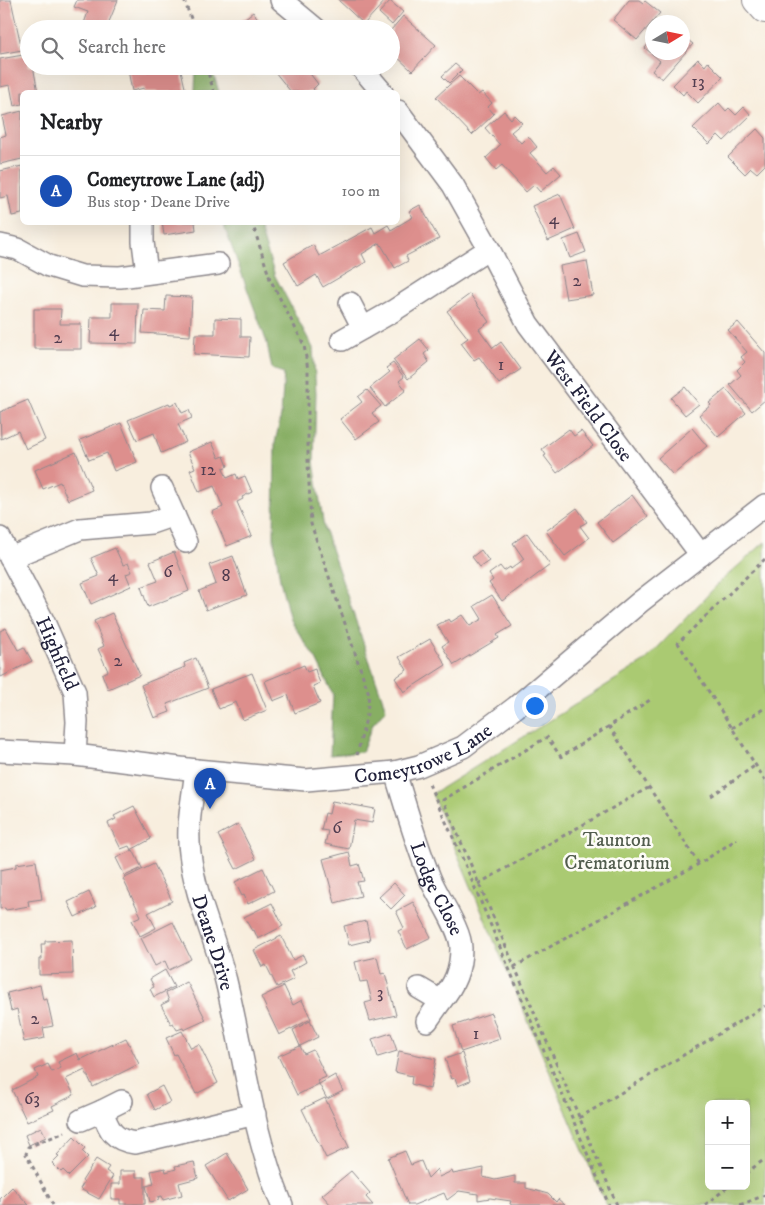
<!DOCTYPE html>
<html lang="en">
<head>
<meta charset="utf-8">
<style>
  body { margin:0; font-family:"IM FELL DW Pica",serif; background:#f2f2f2; color:#202124 }
  .controls { position:absolute; right:15px; bottom:15px; display:grid; overflow:hidden; border-radius:8px; box-shadow:0 5px 20px #0002 }
  .controls button { width:45px; height:45px; display:grid; place-items:center; padding:0; border:0; border-bottom:1px solid #e0e0e0; background:#fff; color:#202124; font:25px sans-serif }
  .compass { position:absolute; left:645px; top:15px; width:45px; height:45px; border-radius:50%; background:#fff; box-shadow:0 5px 20px #0002; rotate:80deg }
  .you { position:absolute; left:534px; top:705px; width:18px; height:18px; margin:-12px; border:4px solid #fff; border-radius:50%; background:#1a73e8; box-shadow:0 0 0 8px #1a73e833 }
  .badge { display:grid; place-items:center; width:32px; height:32px; border-radius:50%; background:#b45309; color:#fff; font-size:16px; font-weight:700 }
  .pin { position:absolute; translate:-50% -41px; filter:drop-shadow(0 1px 2px #0008) }
  .pin::after { content:''; position:absolute; top:26px; width:18px; height:15px; background:inherit; clip-path:polygon(0 0,100% 0,50% 100%) }
  .list { margin:0; padding:0; list-style:none }
  h2 { display:flex; justify-content:space-between; align-items:center; height:65px; margin:0; padding:0 20px; font-size:21px }
  h2 small { font-size:16px; font-weight:400; color:#757577 }
  .list li { display:grid; grid-template-columns:32px 1fr auto; gap:15px; align-items:center; box-sizing:border-box; height:70px; padding:0 20px; border-top:1px solid #e0e0e0 }
  .list b { display:block; font-size:19px; white-space:nowrap }
  .list p { margin:0; font-size:16px; white-space:nowrap; color:#757577 }
  .list em { font-size:16px; font-style:normal; color:#757577 }
  .icon { flex:none; width:28px; height:28px; fill:none; stroke:currentColor; stroke-width:2; stroke-linecap:round; stroke-linejoin:round }
  .map { position:relative; flex:none; width:765px; height:1205px; overflow:hidden }
  .search { position:absolute; background:#fff; box-shadow:0 5px 20px #0002; left:20px; top:20px; width:380px; height:55px; display:flex; align-items:center; gap:12px; box-sizing:border-box; padding:0 18px; border-radius:28px; color:#757577; font-size:19px }
  .panel { position:absolute; background:#fff; box-shadow:0 5px 20px #0002; left:20px; top:90px; width:380px; height:135px; border-radius:8px }
  .map>svg:first-child { display:block }
  .green { fill:#aaca72; stroke:#667656; fill-rule:evenodd }
  .forest { fill:#87ae64; stroke:#546850 }
  .building { fill:#dd8f8d }
  .lines { fill:none; stroke-linecap:round; stroke-linejoin:round }
  .minor-casing { stroke:#8d888c; stroke-width:24 }
  .major-casing { stroke:#8d888c; stroke-width:30 }
  .path { stroke:#8d888c; stroke-width:3; stroke-dasharray:4 4; stroke-linecap:butt }
  .minor { stroke:#fff; stroke-width:21 }
  .major { stroke:#fff; stroke-width:28 }
  .labels { text-anchor:middle; stroke-width:5; stroke-linejoin:round; paint-order:stroke }
  .number-label { font-size:18px; fill:#513d50 }
  .street-label { font-size:20px; fill:#22223b; stroke:#fdfcf7 }
  .park-label { font-size:20px; fill:#525d4e; stroke:#fdfcf7 }
</style>
</head>
<body>
<div class="map">
<svg width="765" height="1205" viewBox="0 0 765 1205">
  <rect width="100%" height="100%" fill="#fdfcf7"/>
  <filter id="ink" filterUnits="userSpaceOnUse"><feTurbulence type="fractalNoise" baseFrequency=".02" numOctaves="2"/><feDisplacementMap in="SourceGraphic" scale="10" xChannelSelector="R" yChannelSelector="G"/><feConvolveMatrix kernelMatrix="1 2 1 2 8 2 1 2 1" color-interpolation-filters="sRGB"/></filter>
  <filter id="wash" filterUnits="userSpaceOnUse"><feTurbulence type="fractalNoise" baseFrequency=".0096" numOctaves="4" result="noise"/><feDisplacementMap in="SourceGraphic" scale="20" xChannelSelector="R" yChannelSelector="G"/><feGaussianBlur stdDeviation="1.12" result="paint"/><feColorMatrix in="noise" values="0 0 0 0 0 0 0 0 0 0 0 0 0 0 0 0 0 1.4 0 .05"/><feComposite in="paint" operator="in"/></filter>
  <g filter="url(#wash)">
    <rect width="100%" height="100%" fill="#f8eede"/>
    <path class="green" d="M765 542V1205H606L432 794 645 661 721 581ZM709 1104H746V1186H709Z"/>
    <path class="forest" d="M196 66H211L219 92H195Z
      M223 223H258L275 276 313 348 316 393 314 462 324 528 386 709 373 724 362 752 330 755 333 694 316 659 290 620 280 580 274 539 275 443 281 415 284 373 272 369 267 343Z"/>
    <g id="blocks">
      <path class="building" d="M0 0H11L22 50 0 54Z
        M77 0H118L106 29H82L88 12 74 7Z
        M338 0H386L364 24Z
        M629 0H639L643 3 645 1 660 13 637 40 613 20Z
        M390 1 403 12 392 25 379 13Z
        M253 12 266 29H231Z
        M403 16 436 45 412 71 391 51V30Z
        M684 37 693 44 662 79 652 71 660 61 645 48 652 40V52H682V39Z
        M29 54V66H33L38 92H22V104L14 106 10 85 0 87V59Z
        M698 59 705 66 708 62 723 77 698 103 686 91 683 95 673 85Z
        M455 64 462 70 449 83 442 76Z
        M177 66H180L186 92H145L144 88 132 91 128 70 141 67 143 73Z
        M283 66H304L318 84 313 89 316 92H291L275 72Z
        M459 76 478 95 482 92 492 103 488 107 494 114 472 135 436 97Z
        M719 103 726 111 729 108 736 115 744 107 751 115 724 141 718 135 709 144 693 128Z
        M22 111V159L0 164V137L6 135 2 116Z
        M504 111 511 119 514 115 522 123 511 132 521 143 528 136 537 147 530 153 547 172 554 166 561 174 540 192 534 185 526 192 502 165 496 170 486 158 500 145 485 128Z
        M757 129 765 138V165L757 173 751 168 745 174 728 157Z
        M22 166V214L12 216 8 196 0 198V171Z
        M560 194 575 229 548 241 532 206Z
        M420 205 439 239 406 256 408 261 395 268 380 243 362 254 366 262 323 287 316 275 298 286 284 262 313 245 319 256 372 227 375 233 388 225 391 230 413 217 409 211Z
        M162 222H195L196 230 164 235Z
        M579 234 586 252 570 258 563 240Z
        M587 261 593 295 566 299 560 266Z
        M470 294 489 322 479 329 493 348 501 342 521 369 499 384 479 357 474 360 461 343 468 338 447 311Z
        M166 296 192 297 190 336 142 333 144 310 165 311Z
        M112 303H138L137 344 90 343 91 317H112Z
        M34 309H61L60 324H81V349H34Z
        M215 318 241 319V337H250L249 357 194 354 195 334H215Z
        M738 322 765 353V400L752 411 730 385 741 375 737 370 745 362 741 357 747 352 728 330Z
        M420 339 429 350 424 354 429 362 408 379 393 360Z
        M393 363 404 377 399 381 406 390 385 407 370 388 390 372 386 368Z
        M685 387 699 404 685 415 671 398Z
        M726 389 746 413 718 437 699 415 711 405 709 403Z
        M367 390 381 406 372 413 379 422 356 439 340 419 362 402 358 397Z
        M28 400 45 440 26 449 18 431 1 439 0 412Z
        M177 402 182 413 189 410 192 418 178 424 186 442 161 453 154 433 137 440 128 420 169 403 170 405Z
        M121 423 137 462 114 471 107 453 89 460 80 440Z
        M692 428 707 446 673 475 658 458Z
        M569 429 574 436 581 431 593 446 557 473 544 456 546 455 542 449Z
        M212 442 219 458 224 456 228 466 223 468 227 478 236 474 238 479 245 476 252 492 242 497 243 499 237 502 252 536 227 546 212 512 223 507 214 486 199 492 190 470 195 468 188 452Z
        M76 452 92 490 68 500 60 482 43 489 35 470Z
        M632 495 648 517 613 543 597 522Z
        M577 508 587 522 580 526 589 538 565 556 546 531Z
        M527 533 550 565 502 601 489 583 493 580 489 574 500 566 504 571 510 567 511 569 524 559 513 543Z
        M115 548 123 565 128 563 132 572 126 574 131 586 91 604 82 583 99 576 91 558Z
        M481 550 489 561 480 567 472 557Z
        M174 552 189 591 148 607 141 587 158 581 150 562Z
        M233 556 247 595 206 610 199 591 216 584 209 565Z
        M492 595 512 626 497 635 499 638 454 665 442 646 448 642 437 625 449 619 451 622 462 615 470 626 482 619 474 606Z
        M112 613 140 675 108 689 102 674 108 671 98 649 104 646 94 621Z
        M6 628 18 650 24 647 32 661 1 677 0 631Z
        M430 639 446 665 404 692 395 678 407 670 399 657Z
        M196 658 208 688 167 704 170 712 154 718 141 685 185 667 184 663Z
        M304 665 307 672 315 669 316 673 320 683 313 686 320 703 295 713 288 695 273 701 265 681Z
        M252 673 267 710 243 720 236 702 219 709 211 689Z
        M332 801 375 809 372 823 354 820 349 849 325 844 328 831 321 830 325 813 329 814Z
        M134 806 151 839 131 850 129 846 121 849 108 823 116 819 114 816Z
        M238 824 256 859 236 869 218 835Z
        M133 850 142 868 125 876 116 858Z
        M349 852 352 866 359 864 364 881 357 882 361 896 335 903 323 859Z
        M36 861 42 899 28 901 29 906 6 910 5 908 0 909V870L16 867V864Z
        M154 864 172 901 148 913 156 928 140 936 132 920 141 916 123 879Z
        M263 868 274 891 248 904 244 895 242 896 235 882Z
        M394 883 405 895 391 909 379 897Z
        M89 892 96 907 75 917 68 902Z
        M413 902 431 937 407 949 398 931 404 928 396 911Z
        M272 903 283 926 258 939 254 930 252 931 244 917Z
        M366 921 370 940 349 945 344 926Z
        M173 922 191 959 169 970 165 961 155 966 141 938Z
        M281 936 293 960 303 955 306 962 290 971 294 979 277 987 266 965 262 967 254 950Z
        M72 940 73 974 39 975V959H42L41 944H45V941Z
        M377 957 381 974 385 973 396 1015 370 1021 365 1003 372 1001 367 981 360 982 355 962Z
        M165 970 174 987 154 997 150 989 154 987 150 979Z
        M187 982 206 1020 184 1030 183 1028 177 1030 173 1023 171 1024 161 1005 169 1001 166 993Z
        M40 985 43 1000 47 999 53 1026 43 1028 45 1038 24 1042 17 1009 11 1011 7 993Z
        M284 986 293 1005 302 1000 311 1019 279 1035 261 997Z
        M491 1013 500 1039 461 1052 453 1026Z
        M310 1021 318 1037 300 1046 304 1054 313 1050 318 1060 326 1077 317 1081 319 1084 335 1075 343 1091 327 1099 319 1084 297 1095 278 1056 300 1046 293 1030Z
        M182 1031 191 1048 199 1044 218 1083 196 1094 176 1054 174 1055 166 1038Z
        M391 1033 397 1051 378 1057 372 1039Z
        M126 1038 139 1064 93 1087 85 1070 66 1079 74 1095 52 1106 54 1110 27 1122 12 1090 38 1077 35 1070 48 1064 52 1072 61 1068 58 1062 77 1053 80 1060Z
        M399 1051 436 1059 430 1089 411 1084 412 1076 395 1072Z
        M462 1053 470 1081 458 1086 455 1078 452 1079 445 1059Z
        M162 1086 170 1102 155 1110 147 1094Z
        M325 1098 349 1147 326 1158 302 1109Z
        M41 1127 46 1137 29 1145 25 1135Z
        M74 1137 85 1148 82 1151 88 1157 69 1176 63 1170 61 1172 52 1163 59 1156 57 1155Z
        M405 1151 411 1165 421 1161 428 1178 437 1169 439 1177 452 1171 453 1174 484 1168 483 1177 495 1180 515 1176V1183H526V1188L548 1194 556 1202 558 1199 565 1205H512L510 1204 511 1201 490 1198 478 1200V1194L459 1191 447 1200 444 1193 414 1205H408L388 1158Z
        M227 1153 248 1189 228 1201 206 1166Z
        M96 1159 109 1167 106 1171 113 1176 99 1199 80 1189 84 1182 82 1181Z
        M194 1162 198 1178 179 1183 182 1195 163 1200 162 1196 158 1197 159 1200 150 1202 146 1186 154 1184 151 1171 165 1168 166 1172 176 1169 175 1166Z
        M120 1171H136V1177H145V1204H120V1199H111V1184H120Z
        M351 1171 370 1193 366 1197 373 1205H331L322 1195Z
        M12 1187 29 1205H0V1199Z"/>
    </g>
  </g>
  <g filter="url(#ink)">
    <use href="#blocks" fill-opacity="0" stroke="#8d888c" stroke-width="1"/>
    <g class="lines">
      <defs>
        <g id="minor">
          <path d="M281 0 316 29"/>
          <path d="M360 66 382 92"/>
          <path id="s1" d="M398 111 453 185 489 249 528 324 701 555"/>
          <path d="M143 222V242L147 273"/>
          <path d="M0 245 18 249 49 266 82 276 120 277 218 264"/>
          <path d="M350 303 363 328"/>
          <path d="M342 340 393 311 489 249"/>
          <path d="M162 488 186 542"/>
          <path id="s2" d="M0 538 44 622 75 692 77 722 75 755"/>
          <path d="M10 558 80 529 151 523 174 515"/>
          <path id="s3" d="M0 751 75 755 196 770 306 780 395 772 419 766 463 747 516 707 640 602 765 505"/>
          <path id="s4" d="M196 770C193 797 186 826 190 853 195 897 215 938 226 981 244 1055 253 1135 282 1205"/>
          <path id="s5" d="M395 772C406 808 416 844 430 878 438 898 461 929 461 948 461 970 454 985 441 1001L419 988"/>
          <path d="M427 1021 441 1001"/>
          <path d="M102 1111 122 1101"/>
          <path d="M81 1120 102 1111C109 1130 113 1140 135 1143L255 1114"/>
        </g>
        <path id="major" d="M757 0 765 9"/>
      </defs>
      <use href="#minor" class="minor-casing"/>
      <use href="#major" class="major-casing"/>
      <path class="path" d="M184 0 195 29
        M206 66 214 92
        M252 222 270 279 304 345 308 370V463L311 524 369 694 367 714 357 755
        M765 559 678 643 765 780
        M609 726 699 864
        M732 728 765 708
        M429 784 464 862 609 1205
        M711 796 756 765
        M478 884 648 788
        M514 967 702 862 737 839
        M579 1118 765 1006
        M746 1173 765 1159
        M53 1205 26 1154 28 1147 65 1132
        M617 1205 443 800 547 737 561 757 650 700
        M705 1205 729 1186
        M740 1205 765 1195"/>
      <use href="#minor" class="minor"/>
      <use href="#major" class="major"/>
    </g>
  </g>
  <g class="labels">
    <g class="number-label">
      <text x="698" y="87">13</text>
      <text x="554" y="224">4</text>
      <text x="577" y="286">2</text>
      <text x="114" y="336">4</text>
      <text x="58" y="343">2</text>
      <text x="501" y="370">1</text>
      <text x="208" y="475">12</text>
      <text x="168" y="577">6</text>
      <text x="113" y="581">4</text>
      <text x="226" y="581">8</text>
      <text x="118" y="666">2</text>
      <text x="337" y="833">6</text>
      <text x="380" y="998">3</text>
      <text x="35" y="1024">2</text>
      <text x="476" y="1039">1</text>
      <text x="32" y="1104">63</text>
    </g>
    <g class="street-label">
      <text dy="7" stroke="none"><textPath href="#s1" startOffset="352">West Field Close</textPath></text>
      <text dy="7" stroke="none"><textPath href="#s2" startOffset="129">Highfield</textPath></text>
      <text dy="7" stroke="none"><textPath href="#s3" startOffset="429">Comeytrowe Lane</textPath></text>
      <text dy="7" stroke="none"><textPath href="#s5" startOffset="124">Lodge Close</textPath></text>
      <text dy="7" stroke="none"><textPath href="#s4" startOffset="176">Deane Drive</textPath></text>
    </g>
    <g class="park-label">
      <text x="617" y="846">Taunton<tspan x="617" dy="23">Crematorium</tspan></text>
    </g>
  </g>
</svg>
<div class="controls">
<button>+</button>
<button>−</button>
</div>
<svg class="compass" viewBox="-18 -18 36 36"><path d="M0-13l5 13h-10z" fill="#e53935"/><path d="M0 13l5-13h-10z" fill="#757577"/></svg>
<div class="you"></div>
<div class="pin badge" style="left:210px;top:809px;background:#1a4fb4">A</div>
<div class="search"><svg class="icon" aria-label="search" viewBox="0 0 24 24"><circle cx="10" cy="10" r="6"/><path d="M15 15l6 6"/></svg>Search here</div>
<section class="panel">
<h2>Nearby<small></small></h2>
<ul class="list">
<li><span class="badge" style="background:#1a4fb4">A</span><div><b>Comeytrowe Lane (adj)</b><p>Bus stop · Deane Drive</p></div><em>100 m</em></li>
</ul>
</section>
</div>
</body>
</html>
